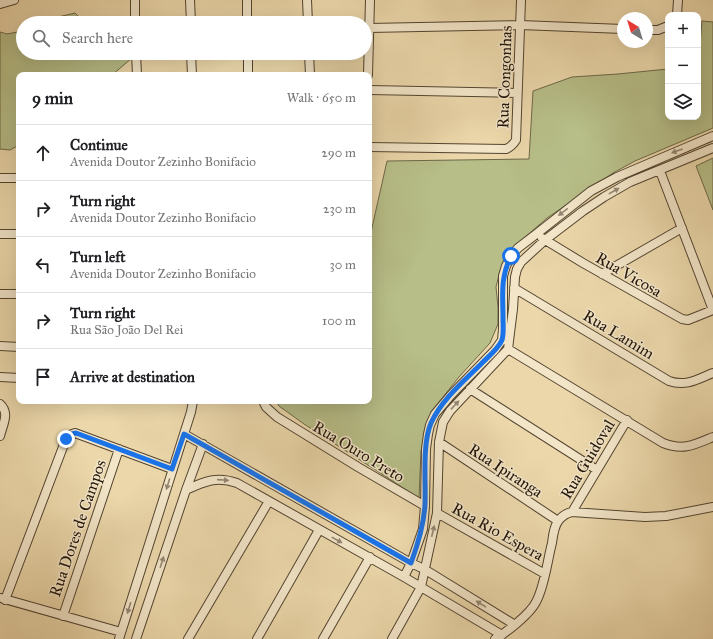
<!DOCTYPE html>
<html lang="en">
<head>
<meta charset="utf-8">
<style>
  body { margin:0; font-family:"IM FELL Great Primer",serif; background:#f2f2f2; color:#202124 }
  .controls { position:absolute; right:12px; top:12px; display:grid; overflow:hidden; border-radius:8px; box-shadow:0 4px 16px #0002 }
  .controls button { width:36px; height:36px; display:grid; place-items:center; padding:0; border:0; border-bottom:1px solid #e0e0e0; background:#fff; color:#202124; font:20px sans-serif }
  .compass { position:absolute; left:617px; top:12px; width:36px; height:36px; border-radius:50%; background:#fff; box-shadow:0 4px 16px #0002; rotate:322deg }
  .stop { position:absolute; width:12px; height:12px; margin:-9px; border:3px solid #1a73e8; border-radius:50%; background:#fff }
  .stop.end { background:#1a73e8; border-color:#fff; box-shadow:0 1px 4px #0008 }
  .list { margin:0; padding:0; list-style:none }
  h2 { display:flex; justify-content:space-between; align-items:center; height:52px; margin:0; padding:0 16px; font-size:17px }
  h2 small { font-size:13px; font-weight:400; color:#757577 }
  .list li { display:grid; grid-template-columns:26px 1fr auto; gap:12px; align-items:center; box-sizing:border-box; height:56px; padding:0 16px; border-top:1px solid #e0e0e0 }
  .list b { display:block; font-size:15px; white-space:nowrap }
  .list p { margin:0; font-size:13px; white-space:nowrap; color:#757577 }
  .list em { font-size:13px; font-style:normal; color:#757577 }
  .icon { flex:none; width:22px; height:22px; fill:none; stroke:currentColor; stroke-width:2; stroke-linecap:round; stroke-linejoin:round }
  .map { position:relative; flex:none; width:713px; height:639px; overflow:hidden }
  .search { position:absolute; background:#fff; box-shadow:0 4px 16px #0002; left:16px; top:16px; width:356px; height:44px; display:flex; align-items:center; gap:10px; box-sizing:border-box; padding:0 14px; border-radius:22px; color:#757577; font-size:15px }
  .panel { position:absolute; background:#fff; box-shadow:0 4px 16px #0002; left:16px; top:72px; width:356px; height:332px; border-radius:8px }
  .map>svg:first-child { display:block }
  .green { fill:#b7be88; stroke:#6c6848 }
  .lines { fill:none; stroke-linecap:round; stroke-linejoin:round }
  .minor-casing { stroke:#534430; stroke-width:10 }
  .minor { stroke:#f2e5c8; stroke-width:8 }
  .oneway { fill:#948672 }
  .route { stroke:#1a73e8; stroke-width:5 }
  .labels { text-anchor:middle; stroke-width:3; stroke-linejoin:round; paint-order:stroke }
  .street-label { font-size:16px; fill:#201308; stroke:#f2e5c8 }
</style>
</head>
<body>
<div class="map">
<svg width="713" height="639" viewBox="0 0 713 639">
  <rect width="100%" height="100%" fill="#ebd7aa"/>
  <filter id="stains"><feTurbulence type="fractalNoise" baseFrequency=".005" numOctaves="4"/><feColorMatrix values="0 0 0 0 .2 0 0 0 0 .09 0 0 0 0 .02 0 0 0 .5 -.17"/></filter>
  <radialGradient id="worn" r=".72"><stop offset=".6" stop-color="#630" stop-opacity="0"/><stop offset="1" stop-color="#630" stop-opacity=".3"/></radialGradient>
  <path class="green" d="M75 13 84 22C92 20 100 20 108 21L110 23H43L54 18Z
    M702 21 713 22V128L635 161 613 173 547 218 515 246 505 261 500 271 496 287 498 307V324L490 343 459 377 431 412 421 451 419 498 304 424 279 406 276 401H369V241L387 161 529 159 533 91 572 77 618 74 668 69V117H698V68Z
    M23 31V53H132V58L112 75H19V145L10 150 0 149V32L7 34Z
    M713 158V210L696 166Z"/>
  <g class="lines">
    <defs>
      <path id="minor" d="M135 0V23
        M190 0 191 23
        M247 0V23
        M307 0 308 23
        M0 4 14 0
        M677 15 678 0
        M369 28 520 25 623 29
        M647 30H658L668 26
        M136 53 137 75
        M191 53 192 75
        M248 53V75
        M309 53 310 75
        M368 75 370 0
        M369 90 517 93
        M369 147 506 149C511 147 513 145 516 140L521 0
        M660 171 713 310
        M0 178H19
        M0 234H19
        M542 238 583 263 682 319 688 320 713 310
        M602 274 682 228
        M514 288 669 381C686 387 698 379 713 373
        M0 294H19
        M0 346 19 347
        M508 349 663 443C683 451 694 445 713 437
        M0 377 19 378
        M470 389 597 470
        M263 401 266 407 277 417 358 467 425 506
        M0 404C10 413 3 424 0 436
        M184 434 411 563 424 569 515 625
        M439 442 558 521
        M186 490C205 481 217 476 237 483L404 577 502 635
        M572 512 627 420
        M437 513 545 574
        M404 577 411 563 423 529 425 506 426 449 428 434 430 425 435 414 451 395 495 350 502 340 503 329V276L506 266 511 256 518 248 535 235 591 191 617 177 713 136
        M1 598 121 632
        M5 600 66 439 72 434 75 433 172 469
        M63 616 119 449
        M119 639 184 434 191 412 193 401
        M136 639 186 490 203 444
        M188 639 269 501
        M257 639 319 530
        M323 639 370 557
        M392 639 421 587 437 513 439 442 443 422 450 411 508 349 513 309 515 277 517 269 521 262 545 240 583 211 604 197 630 182 713 148
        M495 639C507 632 530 614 536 602 545 585 547 562 552 543 553 535 554 526 559 520 563 515 567 513 572 512L645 517 666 516 713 507"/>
    </defs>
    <use href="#minor" class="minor-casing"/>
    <use href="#minor" class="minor"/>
  </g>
  <defs><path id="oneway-solid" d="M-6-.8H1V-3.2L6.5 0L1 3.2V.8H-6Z"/></defs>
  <g class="oneway">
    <use href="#oneway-solid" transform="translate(677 151) rotate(160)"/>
    <use href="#oneway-solid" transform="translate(614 191) rotate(-29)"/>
    <use href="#oneway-solid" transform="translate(563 212) rotate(143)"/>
    <use href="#oneway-solid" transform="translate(455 405) rotate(-47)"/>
    <use href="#oneway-solid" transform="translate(223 480) rotate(4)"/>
    <use href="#oneway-solid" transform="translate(168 484) rotate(107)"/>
    <use href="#oneway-solid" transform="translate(433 531) rotate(-77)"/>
    <use href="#oneway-solid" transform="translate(337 540) rotate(29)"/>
    <use href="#oneway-solid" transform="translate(162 562) rotate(-72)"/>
    <use href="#oneway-solid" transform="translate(481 604) rotate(-148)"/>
    <use href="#oneway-solid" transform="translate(129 608) rotate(107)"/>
  </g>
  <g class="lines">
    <path class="route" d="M66 439 72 434 76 433 172 469 184 434 411 563C418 544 424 525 425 504 426 481 422 444 431 423 442 399 464 381 482 363 489 356 498 349 502 340 504 333 503 325 503 318 503 295 500 278 511 256"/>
  </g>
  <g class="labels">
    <g class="street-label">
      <text transform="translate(504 77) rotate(-88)" y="6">Rua Congonhas</text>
      <text transform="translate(629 274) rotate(30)" y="6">Rua Vicosa</text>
      <text transform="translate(619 334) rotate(31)" y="6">Rua Lamim</text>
      <text transform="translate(359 451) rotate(31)" y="6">Rua Ouro Preto</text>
      <text transform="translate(587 459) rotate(-59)" y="6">Rua Guidoval</text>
      <text transform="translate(506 470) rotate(33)" y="6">Rua Ipiranga</text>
      <text transform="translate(77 528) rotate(-71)" y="6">Rua Dores de Campos</text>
      <text transform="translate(498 531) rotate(29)" y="6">Rua Rio Espera</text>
    </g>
  </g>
  <rect width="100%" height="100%" filter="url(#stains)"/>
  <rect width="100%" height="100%" fill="url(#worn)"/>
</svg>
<div class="controls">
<button>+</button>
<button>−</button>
<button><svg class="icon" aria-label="layers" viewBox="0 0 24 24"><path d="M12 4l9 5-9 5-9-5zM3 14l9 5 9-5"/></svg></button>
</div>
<svg class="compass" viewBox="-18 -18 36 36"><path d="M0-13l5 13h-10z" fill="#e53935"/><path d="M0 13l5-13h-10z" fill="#757577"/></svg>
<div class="stop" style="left:511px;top:256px"></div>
<div class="stop end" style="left:66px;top:439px"></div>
<div class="search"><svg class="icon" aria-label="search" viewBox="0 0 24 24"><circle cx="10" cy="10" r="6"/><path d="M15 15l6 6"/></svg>Search here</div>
<section class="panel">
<h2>9 min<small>Walk · 650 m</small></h2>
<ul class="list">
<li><svg class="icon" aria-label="ahead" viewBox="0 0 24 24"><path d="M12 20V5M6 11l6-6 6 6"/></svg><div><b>Continue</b><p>Avenida Doutor Zezinho Bonifacio</p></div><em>290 m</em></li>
<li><svg class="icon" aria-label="right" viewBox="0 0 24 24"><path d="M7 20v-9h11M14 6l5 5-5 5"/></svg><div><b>Turn right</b><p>Avenida Doutor Zezinho Bonifacio</p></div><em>230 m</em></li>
<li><svg class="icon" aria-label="left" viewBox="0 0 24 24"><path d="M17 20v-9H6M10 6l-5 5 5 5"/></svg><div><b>Turn left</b><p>Avenida Doutor Zezinho Bonifacio</p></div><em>30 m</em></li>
<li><svg class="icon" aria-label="right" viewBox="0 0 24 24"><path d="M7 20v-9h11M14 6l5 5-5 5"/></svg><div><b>Turn right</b><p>Rua São João Del Rei</p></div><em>100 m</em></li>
<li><svg class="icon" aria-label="arrive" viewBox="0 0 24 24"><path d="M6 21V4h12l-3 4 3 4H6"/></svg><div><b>Arrive at destination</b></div></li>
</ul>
</section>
</div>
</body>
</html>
